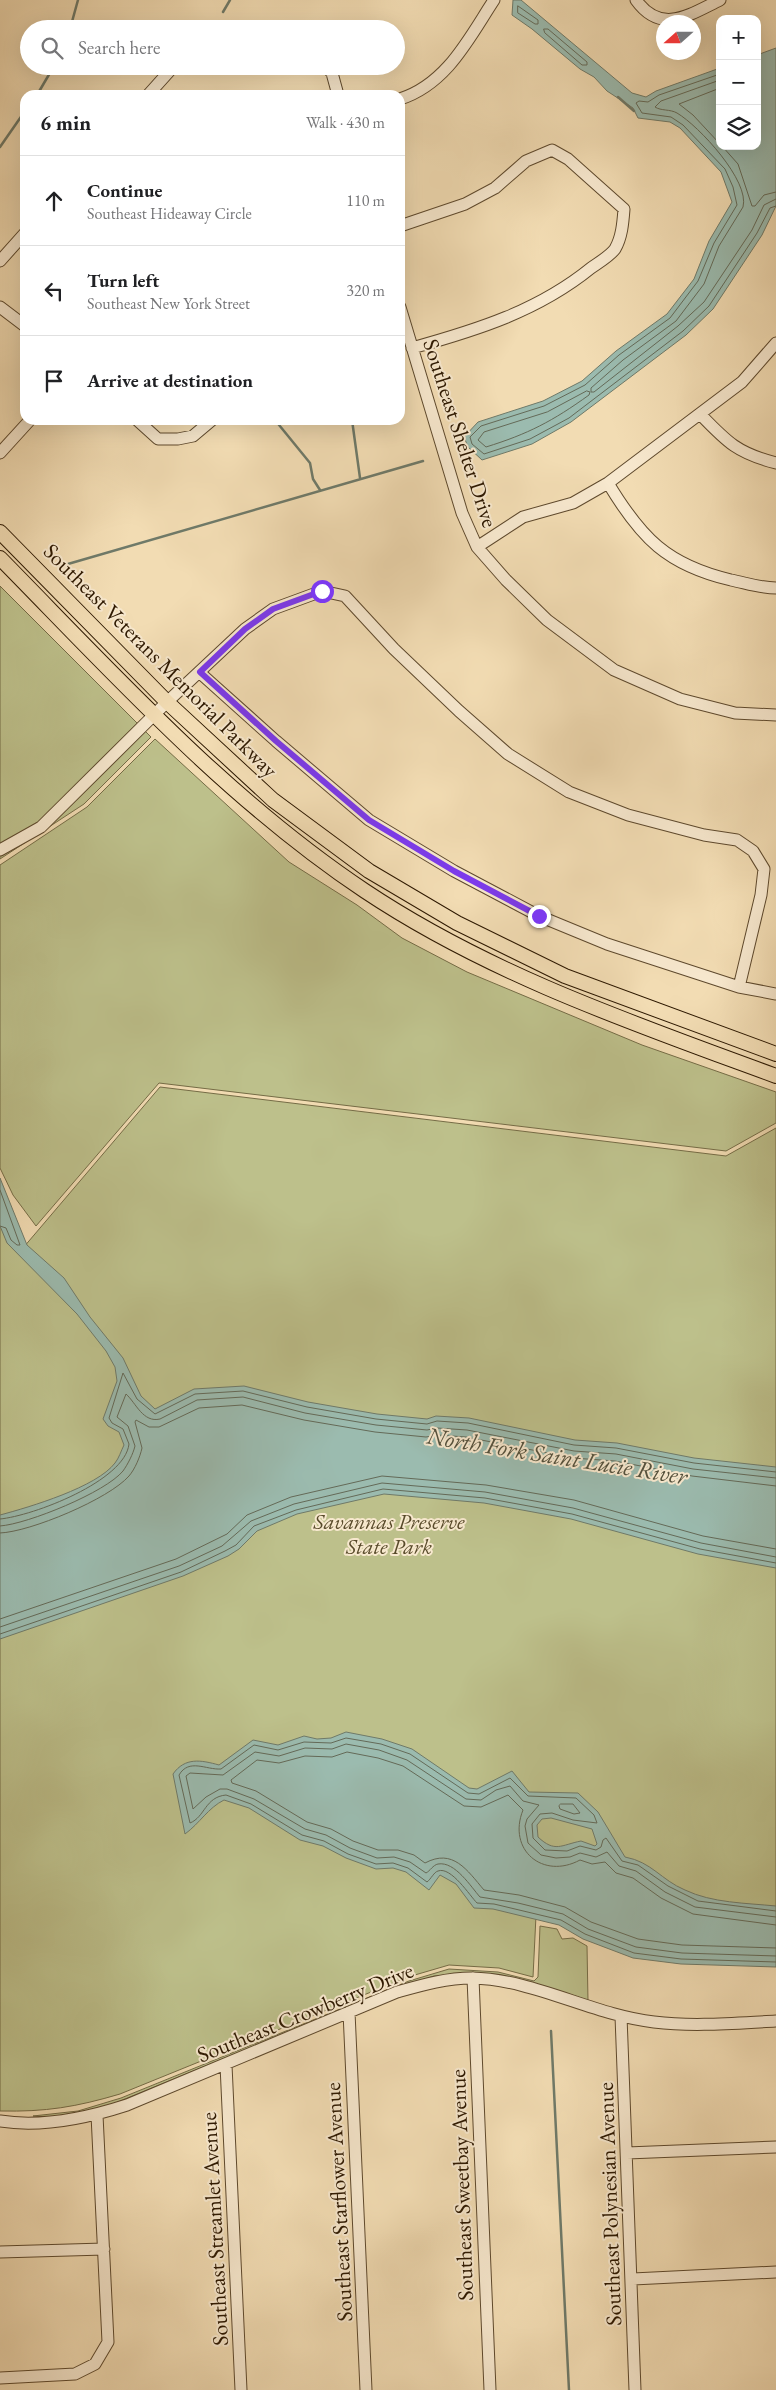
<!DOCTYPE html>
<html lang="en">
<head>
<meta charset="utf-8">
<style>
  body { margin:0; font-family:"EB Garamond",serif; background:#f6f6f6; color:#202124 }
  .controls { position:absolute; right:15px; top:15px; display:grid; overflow:hidden; border-radius:10px; box-shadow:0 5px 20px #0002 }
  .controls button { width:45px; height:45px; display:grid; place-items:center; padding:0; border:0; border-bottom:1px solid #e0e0e0; background:#fff; color:#202124; font:25px sans-serif }
  .compass { position:absolute; left:656px; top:15px; width:45px; height:45px; border-radius:50%; background:#fff; box-shadow:0 5px 20px #0002; rotate:249deg }
  .stop { position:absolute; width:15px; height:15px; margin:-11px; border:4px solid #7c3aed; border-radius:50%; background:#fff }
  .stop.end { background:#7c3aed; border-color:#fff; box-shadow:0 1px 5px #0008 }
  .list { margin:0; padding:0; list-style:none }
  h2 { display:flex; justify-content:space-between; align-items:center; height:65px; margin:0; padding:0 20px; font-size:21px }
  h2 small { font-size:16px; font-weight:400; color:#757577 }
  .list li { display:grid; grid-template-columns:32px 1fr auto; gap:15px; align-items:center; box-sizing:border-box; height:90px; padding:0 20px; border-top:1px solid #e0e0e0 }
  .list b { display:block; font-size:19px; white-space:nowrap }
  .list p { margin:0; font-size:16px; white-space:nowrap; color:#757577 }
  .list em { font-size:16px; font-style:normal; color:#757577 }
  .icon { flex:none; width:28px; height:28px; fill:none; stroke:currentColor; stroke-width:2; stroke-linecap:round; stroke-linejoin:round }
  .map { position:relative; flex:none; width:776px; height:2390px; overflow:hidden }
  .search { position:absolute; background:#fff; box-shadow:0 5px 20px #0002; left:20px; top:20px; width:385px; height:55px; display:flex; align-items:center; gap:12px; box-sizing:border-box; padding:0 18px; border-radius:28px; color:#757577; font-size:19px }
  .panel { position:absolute; background:#fff; box-shadow:0 5px 20px #0002; left:20px; top:90px; width:385px; height:335px; border-radius:15px }
  .map>svg:first-child { display:block }
  .green { fill:#bdc08b; stroke:#756c46 }
  .water { fill:#9bbbaf; stroke:#6f7a69; fill-rule:evenodd }
  .lines { fill:none; stroke-linecap:round; stroke-linejoin:round }
  .shore { stroke:#646a58; stroke-width:1 }
  .stream { stroke:#6f7a69; stroke-width:2.5 }
  .minor-casing { stroke:#5e492d; stroke-width:13 }
  .major-casing { stroke:#2d1800; stroke-width:16 }
  .minor { stroke:#f7e8ce; stroke-width:11 }
  .major { stroke:#f2dcb3; stroke-width:14 }
  .route { stroke:#7c3aed; stroke-width:6 }
  .labels { text-anchor:middle; stroke-width:4; stroke-linejoin:round; paint-order:stroke }
  .street-label { font-size:22px; fill:#2d1800; stroke:#f7e8ce }
  .park-label { font-size:22px; font-style:italic; fill:#584a2a; stroke:#f7e8ce }
  .water-label { font-size:24px; font-style:italic; fill:#54513d; stroke:#f7e8ce }
</style>
</head>
<body>
<div class="map">
<svg width="776" height="2390" viewBox="0 0 776 2390">
  <rect width="100%" height="100%" fill="#f2dcb3"/>
  <filter id="stains"><feTurbulence type="fractalNoise" baseFrequency=".004" numOctaves="4"/><feColorMatrix values="0 0 0 0 .2 0 0 0 0 .09 0 0 0 0 .02 0 0 0 .5 -.17"/></filter>
  <radialGradient id="worn" r=".72"><stop offset=".6" stop-color="#630" stop-opacity="0"/><stop offset="1" stop-color="#630" stop-opacity=".3"/></radialGradient>
  <path class="green" d="M0 586 151 737 84 804 0 859Z
    M155 739 289 862 357 905 402 938 467 972 642 1045 776 1092V1123L726 1151 159 1083 36 1226 13 1195 0 1168V865L87 807Z
    M160 1087 726 1156 776 1128V1928L537 1895 533 1977 499 1968 449 1965 408 1977 120 2094C76 2107 46 2112 0 2111V1207L23 1248Z
    M540 1926 557 1929 562 1939 573 1938 587 1946 588 2001 478 1973 434 1976 396 1988 103 2108 51 2117 33 2116 78 2111 121 2098 409 1981 449 1969 498 1972 534 1981 538 1977Z"/>
  <path class="water" d="M513 0H521L632 93 646 97 656 91 720 68V146H757V55L776 48V206L762 235 713 309 686 335 571 422 532 444 482 460 468 447 464 437 478 422 543 401 582 381 616 351 667 314 694 279 709 241 732 202 721 172 680 128 670 122 638 118 633 108 607 91 594 77 580 69 532 29 512 15Z
    M0 1178 27 1245 64 1278 90 1317 123 1358 141 1396 155 1409 194 1389 244 1386 308 1402 377 1414 427 1419 436 1416 469 1418 575 1440 617 1443 694 1458 776 1467V1568L698 1554 571 1519 484 1503 384 1494 297 1514 257 1531 239 1549 228 1556 183 1576 0 1639V1515C30 1507 97 1487 115 1463 119 1458 121 1451 124 1445L119 1432 108 1426 103 1419 117 1381 115 1367 106 1351 77 1314 7 1243 0 1226Z
    M346 1732 382 1739 412 1749 469 1788 477 1789 512 1771 529 1792 578 1793 598 1812 625 1857C652 1862 661 1880 685 1890 712 1903 746 1903 776 1906V1967L681 1964 633 1958 583 1939 559 1925 493 1909 474 1908 456 1884 440 1875 429 1890 406 1872 393 1868 376 1869 346 1858 323 1846 300 1840 249 1808 224 1800C208 1808 200 1823 185 1834L173 1774C185 1757 201 1760 219 1765L253 1740 278 1745 304 1736 317 1739 331 1738ZM551 1818 592 1829 597 1844 595 1846 581 1841C561 1845 555 1853 538 1837L537 1825 542 1819Z"/>
  <g class="lines">
    <path class="shore" d="M518 6 538 20V24H535L518 13Z
      M544 29H548L587 62V65H582L545 33Z
      M720 74 659 95 648 102 639 101 636 103 642 113 671 117 683 125 725 169 733 187 737 205 714 243 698 281 670 318 619 355 585 385 544 406 481 426 470 437 472 444 484 454 530 439 569 418 683 331 709 306 757 233 770 208 776 206
      M720 80 661 101 655 107C661 111 670 109 677 113 699 126 750 181 743 207L719 246 704 284 676 321 623 360 591 388V392H594L678 326 704 302 752 230 764 205 776 199
      M720 88 679 104 693 115 720 144
      M722 146 738 164 752 206H755L764 195 776 192
      M587 391 590 392 589 395C553 421 528 434 486 447L478 440 484 432 547 412Z
      M0 1190 20 1245H17L11 1240 6 1228 0 1226
      M0 1519C33 1516 125 1481 129 1444L123 1429 112 1423 109 1418 123 1373 137 1399 155 1414 195 1394 243 1391 307 1407 376 1419 427 1424 437 1421 468 1423 574 1445 616 1448 694 1463 776 1472
      M0 1526C28 1524 106 1492 123 1471 128 1464 133 1454 135 1446L128 1426 117 1417 126 1394C136 1403 143 1423 160 1419L197 1400 243 1397 305 1413 376 1425 427 1430 437 1428 467 1430 574 1451 616 1454 693 1469 776 1478
      M0 1533C30 1532 109 1499 129 1476 135 1469 140 1457 142 1448L135 1422 136 1420 149 1427H159L199 1408 242 1405 304 1420 375 1432 426 1437 438 1435 466 1437 573 1458 615 1461 692 1476 776 1486
      M0 1619 176 1559 227 1534 247 1515 291 1497 382 1476 486 1485 574 1500 703 1536 776 1549
      M0 1627 179 1566 222 1546 251 1521 294 1504 382 1483 485 1492 573 1508 701 1543 776 1557
      M0 1634 181 1572 225 1551 236 1545 254 1526 296 1510 383 1489 485 1498 572 1514 700 1549 776 1563
      M561 1804H573L580 1813 574 1814 560 1809 559 1806Z
      M776 1911 698 1901 668 1886 638 1865 622 1861 606 1838 603 1840 601 1847 596 1850 580 1846 567 1851 545 1850 533 1838 532 1824 540 1814 552 1813 573 1820 597 1823 594 1815 576 1798 528 1796 510 1778 479 1794 468 1793 410 1754 381 1744 346 1738 331 1743 304 1742 278 1750 254 1745 221 1769C206 1770 189 1758 179 1775L190 1823C205 1817 205 1797 226 1795L251 1804 302 1835 324 1841 348 1854 376 1864 393 1863 408 1868 427 1882C431 1879 434 1872 438 1871 451 1866 470 1896 477 1903L494 1904 561 1920 585 1934 634 1953 681 1959 776 1962
      M776 1917 695 1907 665 1892 636 1871 619 1866 607 1852 596 1857 580 1853 570 1857 556 1858 541 1855 528 1843 525 1826 527 1819 539 1805 523 1801 510 1786 496 1790 481 1800 466 1799 407 1760 379 1750 346 1744 332 1749 305 1748 279 1756 255 1752 223 1775 190 1773 186 1776 193 1809 206 1797 220 1789H227L254 1799 305 1829 326 1835 350 1848 377 1858 394 1857 410 1862 426 1873C430 1871 433 1865 438 1864 455 1861 471 1887 480 1897L518 1903 563 1914 588 1929 636 1947 682 1953 776 1956
      M776 1925 693 1914 661 1898 633 1878 616 1873 605 1862 592 1864 580 1860C543 1880 507 1850 523 1810L508 1795 481 1807 464 1806 403 1766 378 1758 347 1752 332 1757 305 1756 279 1763 257 1760 231 1780 232 1783 256 1791 307 1822 331 1829 353 1841 378 1850H398L414 1855 425 1863C453 1848 467 1870 484 1890L519 1895 565 1907 591 1922 638 1939 682 1945 776 1948"/>
    <path class="stream" d="M223 12 230 0
      M70 29 78 0
      M37 95 54 66
      M618 97 634 111
      M0 147 25 111
      M275 420 310 463 313 479 320 490
      M352 420 360 478
      M61 566 423 461
      M551 2031 569 2390"/>
    <defs>
      <path id="minor" d="M636 0C661 35 689 15 720 0
        M237 29H244
        M325 66 332 73 338 95
        M148 95 174 66
        M400 99C447 84 469 38 494 0
        M400 226 465 204 495 188 526 161 552 150 568 159 624 209C623 222 622 237 615 249 610 256 598 263 591 268 538 311 477 330 412 348
        M0 261 25 233
        M0 307 25 326
        M400 307 462 513 477 547 506 580 547 620 614 670 680 699 735 713 776 715
        M700 414C727 442 737 453 776 463
        M137 420 158 439H178L193 436 212 420
        M0 453 30 420
        M608 483C641 538 667 565 731 580 746 583 760 588 776 588
        M477 547 523 517 573 503 608 483 742 382 776 343
        M199 672 276 741 369 820 454 871 539 916 607 944 739 987 776 994
        M0 850 41 827 167 702 245 629 273 609 322 591 345 596 394 649 459 711 508 754 569 792 628 815 704 835 737 840 753 851 764 869 761 895 739 987
        M473 1978 490 2390
        M349 2012 366 2390
        M621 2016 635 2390
        M226 2065 241 2390
        M0 2121C42 2128 87 2118 127 2105L397 1992C422 1985 446 1978 472 1978 533 1979 593 2015 654 2022 694 2027 736 2023 776 2021
        M627 2153 776 2147
        M0 2252 104 2249
        M633 2279 776 2272
        M0 2378 75 2374 95 2364 108 2342 97 2115"/>
      <path id="major" d="M0 532 167 702 273 800 369 871 457 923 565 976 776 1054
        M0 558C115 675 227 799 365 891 491 975 635 1024 776 1076"/>
    </defs>
    <use href="#minor" class="minor-casing"/>
    <use href="#major" class="major-casing"/>
    <use href="#minor" class="minor"/>
    <use href="#major" class="major"/>
  </g>
  <g class="lines">
    <path class="route" d="M322 591 273 609 245 629 200 672 276 741 369 820 454 871 539 916"/>
  </g>
  <g class="labels">
    <g class="street-label">
      <text transform="translate(461 433) rotate(72)" y="8">Southeast Shelter Drive</text>
      <text transform="translate(161 660) rotate(45)" y="8">Southeast Veterans Memorial Parkway</text>
      <text transform="translate(305 2012) rotate(-22)" y="8">Southeast Crowberry Drive</text>
      <text transform="translate(461 2185) rotate(-92)" y="8">Southeast Sweetbay Avenue</text>
      <text transform="translate(338 2202) rotate(-93)" y="8">Southeast Starflower Avenue</text>
      <text transform="translate(609 2204) rotate(-92)" y="8">Southeast Polynesian Avenue</text>
      <text transform="translate(214 2229) rotate(-93)" y="8">Southeast Streamlet Avenue</text>
    </g>
    <g class="park-label">
      <text x="389" y="1529">Savannas Preserve<tspan x="389" dy="25">State Park</tspan></text>
    </g>
    <g class="water-label">
      <text transform="translate(557 1456) rotate(9)" y="8">North Fork Saint Lucie River</text>
    </g>
  </g>
  <rect width="100%" height="100%" filter="url(#stains)"/>
  <rect width="100%" height="100%" fill="url(#worn)"/>
</svg>
<div class="controls">
<button>+</button>
<button>−</button>
<button><svg class="icon" aria-label="layers" viewBox="0 0 24 24"><path d="M12 4l9 5-9 5-9-5zM3 14l9 5 9-5"/></svg></button>
</div>
<svg class="compass" viewBox="-18 -18 36 36"><path d="M0-13l5 13h-10z" fill="#e53935"/><path d="M0 13l5-13h-10z" fill="#757577"/></svg>
<div class="stop" style="left:322px;top:591px"></div>
<div class="stop end" style="left:539px;top:916px"></div>
<div class="search"><svg class="icon" aria-label="search" viewBox="0 0 24 24"><circle cx="10" cy="10" r="6"/><path d="M15 15l6 6"/></svg>Search here</div>
<section class="panel">
<h2>6 min<small>Walk · 430 m</small></h2>
<ul class="list">
<li><svg class="icon" aria-label="ahead" viewBox="0 0 24 24"><path d="M12 20V5M6 11l6-6 6 6"/></svg><div><b>Continue</b><p>Southeast Hideaway Circle</p></div><em>110 m</em></li>
<li><svg class="icon" aria-label="left" viewBox="0 0 24 24"><path d="M17 20v-9H6M10 6l-5 5 5 5"/></svg><div><b>Turn left</b><p>Southeast New York Street</p></div><em>320 m</em></li>
<li><svg class="icon" aria-label="arrive" viewBox="0 0 24 24"><path d="M6 21V4h12l-3 4 3 4H6"/></svg><div><b>Arrive at destination</b></div></li>
</ul>
</section>
</div>
</body>
</html>
